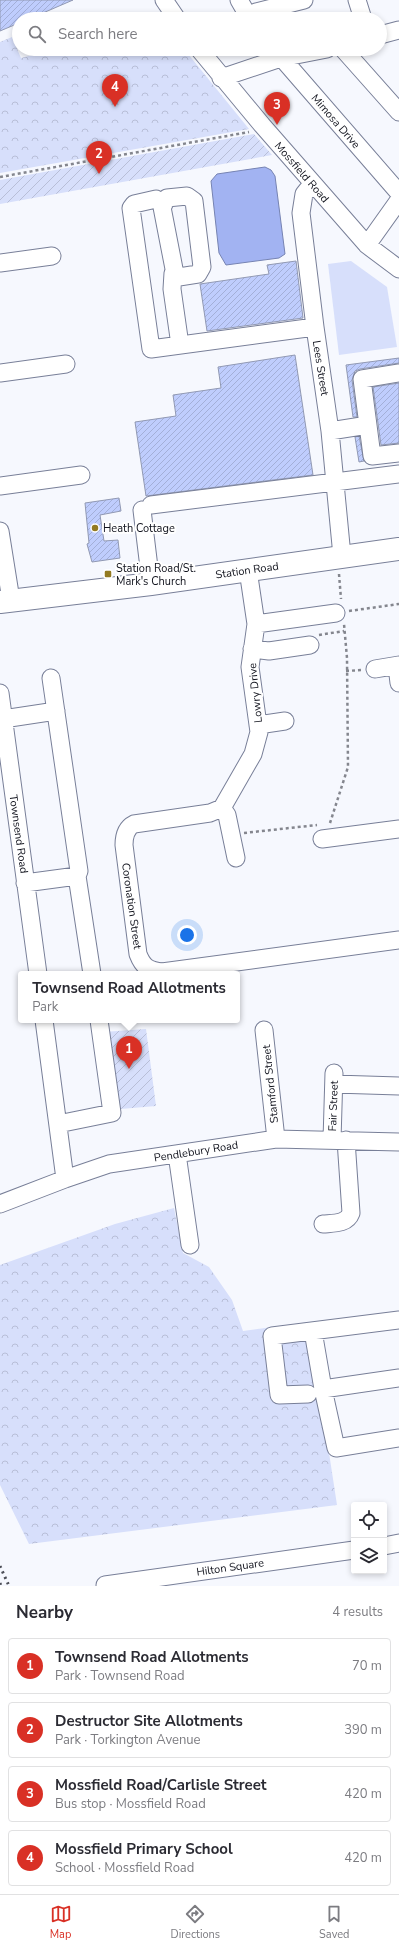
<!DOCTYPE html>
<html lang="en">
<head>
<meta charset="utf-8">
<style>
  body { margin:0; font-family:"Nunito Sans",sans-serif; background:#f2f2f3; color:#2b2b33 }
  .controls { position:absolute; right:12px; bottom:12px; display:grid; overflow:hidden; border-radius:4px; box-shadow:0 2px 6px #0003 }
  .controls button { width:36px; height:36px; display:grid; place-items:center; padding:0; border:0; border-bottom:1px solid #e1e1e2; background:#fff; color:#2b2b33; font:20px sans-serif }
  .you { position:absolute; left:187px; top:935px; width:14px; height:14px; margin:-10px; border:3px solid #fff; border-radius:50%; background:#1a73e8; box-shadow:0 0 0 6px #1a73e833 }
  .badge { display:grid; place-items:center; width:26px; height:26px; border-radius:50%; background:#d93025; color:#fff; font-size:13px; font-weight:700 }
  .pin { position:absolute; translate:-50% -33px; filter:drop-shadow(0 1px 2px #0008) }
  .pin::after { content:''; position:absolute; top:21px; width:14px; height:12px; background:inherit; clip-path:polygon(0 0,100% 0,50% 100%) }
  .popup { position:absolute; left:18px; top:971px; width:222px; height:52px; box-sizing:border-box; display:grid; place-content:center; border-radius:4px; background:#fff; filter:drop-shadow(0 1px 3px #0005); font-size:13px; white-space:nowrap; color:#7c7c81 }
  .popup b { font-size:15px; color:#2b2b33 }
  .popup::after { content:''; position:absolute; left:50%; top:100%; margin-left:-8px; border:8px solid transparent; border-top-color:#fff }
  .list { margin:0; padding:0; list-style:none }
  h2 { display:flex; justify-content:space-between; align-items:center; height:52px; margin:0; padding:0 16px; font-size:17px }
  h2 small { font-size:13px; font-weight:400; color:#7c7c81 }
  .list li { display:grid; grid-template-columns:26px 1fr auto; gap:12px; align-items:center; box-sizing:border-box; height:56px; margin:0 8px 8px; padding:0 8px; border:1px solid #e1e1e2; border-radius:4px }
  .list b { display:block; font-size:15px; white-space:nowrap }
  .list p { margin:0; font-size:13px; white-space:nowrap; color:#7c7c81 }
  .list em { font-size:13px; font-style:normal; color:#7c7c81 }
  .icon { flex:none; width:22px; height:22px; fill:none; stroke:currentColor; stroke-width:2; stroke-linecap:round; stroke-linejoin:round }
  .map { position:relative; flex:none; width:399px; height:1586px; overflow:hidden }
  .search { position:absolute; background:#fff; box-shadow:0 2px 6px #0003; left:12px; right:12px; top:12px; height:44px; display:flex; align-items:center; gap:10px; box-sizing:border-box; padding:0 14px; border-radius:22px; color:#7c7c81; font-size:15px }
  .sheet { height:308px; background:#fff }
  nav { display:flex; justify-content:space-around; align-items:center; box-sizing:border-box; height:56px; border-top:1px solid #e1e1e2; background:#fff; font-size:11px; color:#7c7c81 }
  nav a { display:grid; justify-items:center; gap:2px }
  nav .on { color:#d93025 }
  .map>svg:first-child { display:block }
  .grass { fill:#d7dffb }
  .forest { fill:url(#forest-crowns) }
  .garden { fill:url(#garden-furrows) }
  .water { fill:#a2b3f2; stroke:#7683b2 }
  .building { fill:url(#building-hatch); stroke:#9199b3 }
  .lines { fill:none; stroke-linecap:round; stroke-linejoin:round }
  .minor-casing { stroke:#787f98; stroke-width:19 }
  .major-casing { stroke:#787f98; stroke-width:24 }
  .path { stroke:#84868e; stroke-width:2.5; stroke-dasharray:3 3; stroke-linecap:butt }
  .minor { stroke:#fff; stroke-width:17 }
  .major { stroke:#fff; stroke-width:22 }
  .rail { stroke:#4c4e57; stroke-width:3; stroke-dasharray:2 4; stroke-linecap:butt }
  .poi-dot { fill:#937a21; stroke:#fff; stroke-width:1.5 }
  .labels { text-anchor:middle; stroke-width:4; stroke-linejoin:round; paint-order:stroke }
  .street-label { font-size:11px; fill:#11131d; stroke:#fff }
  .poi-label { font-size:11px; fill:#11131d; stroke:#fff; text-anchor:start }
</style>
</head>
<body>
<div class="map">
<svg width="399" height="1586" viewBox="0 0 399 1586">
  <defs>
    <pattern id="forest-crowns" width="20" height="18" patternUnits="userSpaceOnUse"><rect width="20" height="18" fill="#d7dffb"/><path d="M2 6a3 3 0 1 1 6 0M12 15a3 3 0 1 1 6 0" fill="none" stroke="#b8bed7"/></pattern>
    <pattern id="garden-furrows" width="10" height="10" patternUnits="userSpaceOnUse"><rect width="10" height="10" fill="#d7dffb"/><path d="M-1 1l2-2M0 10L10 0M9 11l2-2" fill="none" stroke="#b8bed7"/></pattern>
    <pattern id="building-hatch" width="6" height="6" patternUnits="userSpaceOnUse"><rect width="6" height="6" fill="#bfcdfd"/><path d="M-1 1l2-2M0 6l6-6M5 7l2-2" fill="none" stroke="#a3afd8"/></pattern>
  </defs>
  <rect width="100%" height="100%" fill="#f6f8fe"/>
  <path class="grass" d="M351 261 387 287 397 347 339 355 328 264Z"/>
  <path class="forest" d="M12 37 21 58 55 49H184L249 129 0 173V42Z
    M174 1208 183 1253 209 1267 232 1300 243 1331 309 1322 337 1505 29 1544 0 1485V1265L115 1224Z"/>
  <path class="garden" d="M254 134 272 155 0 204V180Z
    M146 1029 156 1106 109 1110 103 1032Z"/>
  <path class="water" d="M265 167 271 170 275 176 285 254 279 258 226 265 219 253 211 181 217 174Z"/>
  <path class="building" d="M0 0H73L29 19H19V23L0 31Z
    M296 261 303 318 207 331 200 284 269 274 267 265Z
    M295 355 313 475 146 496 135 422 176 416 173 395 221 388 218 367Z
    M399 358V363L360 369 355 371 352 380 357 417H353L346 365Z
    M399 383V443L381 445 373 387Z
    M359 436 364 461 359 462 355 437Z
    M119 498 121 511 100 515 104 541 118 540 120 558 92 562 87 544 89 543 85 503Z"/>
  <g class="lines">
    <defs>
      <path id="minor" d="M164 0 177 19
        M239 0 250 19
        M357 0 363 19
        M248 17 256 12 304 0
        M380 35 399 30
        M199 49 262 125 367 245 399 269
        M274 49 399 193
        M343 49 399 112
        M221 78 281 58 327 49
        M312 184 304 194 301 213 315 327 330 431 342 556
        M163 206 167 198 187 196 194 201 202 267 198 274 179 277 175 274 161 202 156 199 134 204 131 208 151 349 315 327
        M367 245 399 200
        M0 263 52 256
        M173 273 172 289 180 345
        M0 373 66 364
        M399 373 362 379 372 456 399 453
        M330 431 368 425
        M0 486 81 475
        M151 505 399 474
        M142 510 151 584
        M0 531 11 600
        M256 624 336 613
        M252 649 269 651 310 645
        M397 666 399 683
        M375 669 399 665
        M51 678 79 871 77 876 92 974
        M0 693 38 974
        M3 719 56 711
        M258 725 285 721
        M222 808 210 813 134 824C126 828 124 836 124 845L138 954C143 967 148 970 162 972L399 940
        M222 808 253 754 259 732 250 667 256 624 248 570
        M222 808 227 815 236 858
        M322 839 399 829
        M25 883 77 876
        M44 1020 65 1179
        M264 1030 276 1139
        M334 1084 399 1086
        M58 1124 112 1113 99 1020
        M332 1140 334 1073
        M177 1154 190 1245
        M0 1204 65 1179 109 1164 276 1139 399 1142
        M323 1224C334 1223 347 1224 351 1213L346 1140
        M313 1331 323 1389 399 1378
        M323 1389 336 1448 399 1438
        M308 1394 279 1395 272 1336 399 1320
        M384 1546 399 1543
        M105 1585 354 1550"/>
      <path id="major" d="M0 602 151 584 399 549"/>
    </defs>
    <use href="#minor" class="minor-casing"/>
    <use href="#major" class="major-casing"/>
    <path class="path" d="M0 177 249 132
      M339 574 341 599
      M349 611 399 604
      M319 635 344 631
      M346 671 362 670
      M330 823 348 767 347 658 344 624
      M244 833 317 825"/>
    <use href="#minor" class="minor"/>
    <use href="#major" class="major"/>
    <path class="rail" d="M0 1566 9 1586
      M0 1583 1 1586"/>
  </g>
  <g class="poi-dot">
    <circle cx="95" cy="528" r="4"/>
    <rect x="104" y="570" width="8" height="8" rx="2"/>
  </g>
  <g class="labels">
    <g class="street-label">
      <text transform="translate(336 121) rotate(49)" y="4">Mimosa Drive</text>
      <text transform="translate(302 172) rotate(49)" y="4">Mossfield Road</text>
      <text transform="translate(321 368) rotate(81)" y="4">Lees Street</text>
      <text transform="translate(247 570) rotate(-8)" y="4">Station Road</text>
      <text transform="translate(255 693) rotate(-96)" y="4">Lowry Drive</text>
      <text transform="translate(19 834) rotate(82)" y="4">Townsend Road</text>
      <text transform="translate(132 906) rotate(82)" y="4">Coronation Street</text>
      <text transform="translate(270 1084) rotate(-96)" y="4">Stamford Street</text>
      <text transform="translate(333 1106) rotate(-88)" y="4">Fair Street</text>
      <text transform="translate(196 1151) rotate(-9)" y="4">Pendlebury Road</text>
      <text transform="translate(230 1567) rotate(-8)" y="4">Hilton Square</text>
    </g>
    <g class="poi-label">
      <text x="103" y="532">Heath Cottage</text>
      <text x="116" y="572">Station Road/St.<tspan x="116" dy="13">Mark's Church</tspan></text>
    </g>
  </g>
</svg>
<div class="controls">
<button><svg class="icon" aria-label="locate" viewBox="0 0 24 24"><circle cx="12" cy="12" r="6"/><path d="M12 2v4M12 18v4M2 12h4M18 12h4"/></svg></button>
<button><svg class="icon" aria-label="layers" viewBox="0 0 24 24"><path d="M12 4l9 5-9 5-9-5zM3 14l9 5 9-5"/></svg></button>
</div>
<div class="you"></div>
<div class="pin badge" style="left:129px;top:1069px">1</div>
<div class="popup"><b>Townsend Road Allotments</b>Park</div>
<div class="pin badge" style="left:99px;top:174px">2</div>
<div class="pin badge" style="left:277px;top:125px">3</div>
<div class="pin badge" style="left:115px;top:107px">4</div>
<div class="search"><svg class="icon" aria-label="search" viewBox="0 0 24 24"><circle cx="10" cy="10" r="6"/><path d="M15 15l6 6"/></svg>Search here</div>
</div>
<section class="sheet">
<h2>Nearby<small>4 results</small></h2>
<ul class="list">
<li><span class="badge">1</span><div><b>Townsend Road Allotments</b><p>Park · Townsend Road</p></div><em>70 m</em></li>
<li><span class="badge">2</span><div><b>Destructor Site Allotments</b><p>Park · Torkington Avenue</p></div><em>390 m</em></li>
<li><span class="badge">3</span><div><b>Mossfield Road/Carlisle Street</b><p>Bus stop · Mossfield Road</p></div><em>420 m</em></li>
<li><span class="badge">4</span><div><b>Mossfield Primary School</b><p>School · Mossfield Road</p></div><em>420 m</em></li>
</ul>
</section>
<nav>
<a class="on"><svg class="icon" aria-label="map" viewBox="0 0 24 24"><path d="M3 6l6-2 6 2 6-2v14l-6 2-6-2-6 2zM9 4v14M15 6v14"/></svg>Map</a>
<a><svg class="icon" aria-label="directions" viewBox="0 0 24 24"><path d="M12 3l9 9-9 9-9-9zM9 14v-3h6M13 9l2 2-2 2"/></svg>Directions</a>
<a><svg class="icon" aria-label="saved" viewBox="0 0 24 24"><path d="M7 4h10v16l-5-4-5 4z"/></svg>Saved</a>
</nav>
</body>
</html>
